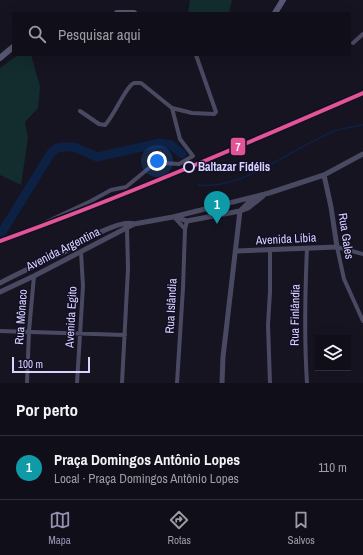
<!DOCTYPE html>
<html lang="pt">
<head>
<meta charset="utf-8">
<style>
  body { margin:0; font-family:"Archivo Narrow",sans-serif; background:#1e1d26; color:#f1f3f6 }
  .controls { position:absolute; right:12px; bottom:12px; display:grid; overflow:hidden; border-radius:0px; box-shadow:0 4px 16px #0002 }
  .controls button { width:36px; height:36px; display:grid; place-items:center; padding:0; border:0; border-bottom:1px solid #302f38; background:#100f19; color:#f1f3f6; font:20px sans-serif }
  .scale { position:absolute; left:12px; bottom:10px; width:78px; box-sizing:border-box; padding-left:4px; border:2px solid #d9d4ff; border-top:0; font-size:11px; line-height:14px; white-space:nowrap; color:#d9d4ff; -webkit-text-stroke:3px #130f26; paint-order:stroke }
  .you { position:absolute; left:157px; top:161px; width:14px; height:14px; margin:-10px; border:3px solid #fff; border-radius:50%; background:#1a73e8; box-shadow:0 0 0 6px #1a73e833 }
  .badge { display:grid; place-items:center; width:26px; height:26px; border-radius:50%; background:#9591b1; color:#fff; font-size:13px; font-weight:700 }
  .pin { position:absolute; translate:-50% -33px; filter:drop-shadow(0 1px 2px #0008) }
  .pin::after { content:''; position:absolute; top:21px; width:14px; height:12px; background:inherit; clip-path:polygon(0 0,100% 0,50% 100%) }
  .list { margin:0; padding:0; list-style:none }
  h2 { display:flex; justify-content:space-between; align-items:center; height:52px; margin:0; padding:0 16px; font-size:17px }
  h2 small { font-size:13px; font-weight:400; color:#9c9ca2 }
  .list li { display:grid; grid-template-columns:26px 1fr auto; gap:12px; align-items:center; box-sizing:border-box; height:64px; padding:0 16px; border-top:1px solid #302f38 }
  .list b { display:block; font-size:15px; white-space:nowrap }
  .list p { margin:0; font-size:13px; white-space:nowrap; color:#9c9ca2 }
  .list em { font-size:13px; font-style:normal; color:#9c9ca2 }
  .icon { flex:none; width:22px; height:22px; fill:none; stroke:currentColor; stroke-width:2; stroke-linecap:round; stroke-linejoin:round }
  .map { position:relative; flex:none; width:363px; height:383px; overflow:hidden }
  .search { position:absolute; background:#100f19; box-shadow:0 4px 16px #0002; left:12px; right:12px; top:12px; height:44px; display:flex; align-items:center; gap:10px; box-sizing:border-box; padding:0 14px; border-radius:0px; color:#9c9ca2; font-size:15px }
  .sheet { height:116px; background:#100f19 }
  nav { display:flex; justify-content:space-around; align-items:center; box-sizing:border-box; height:56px; border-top:1px solid #302f38; background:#100f19; font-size:11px; color:#9c9ca2 }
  nav a { display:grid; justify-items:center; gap:2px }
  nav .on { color:#9591b1 }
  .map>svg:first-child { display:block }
  .green { fill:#132c2d }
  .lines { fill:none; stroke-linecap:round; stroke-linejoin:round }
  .stream { stroke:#0d2144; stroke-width:1.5 }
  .river { stroke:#0d2144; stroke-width:9 }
  .minor { stroke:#4a4962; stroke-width:4 }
  .tertiary { stroke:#4a4962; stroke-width:5 }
  .secondary { stroke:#575674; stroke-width:6 }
  .rail-1-casing { stroke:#130f26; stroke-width:7 }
  .rail-1 { stroke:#e15495; stroke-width:4 }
  .stop-dot { fill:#130f26; stroke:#d9d4ff; stroke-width:2 }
  .labels { text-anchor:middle; stroke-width:3; stroke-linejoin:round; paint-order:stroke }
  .stop-label { font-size:12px; font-weight:bold; fill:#d9d4ff; stroke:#130f26; text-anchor:start }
  .street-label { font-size:12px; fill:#d9d4ff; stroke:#130f26 }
  .line-badge { stroke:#130f26; stroke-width:1.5 }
  .badge-label { font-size:11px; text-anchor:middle; font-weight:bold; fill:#fff }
</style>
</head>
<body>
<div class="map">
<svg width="363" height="383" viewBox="0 0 363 383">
  <rect width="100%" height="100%" fill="#161421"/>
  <path class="green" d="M190 0H232L229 13H188Z
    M18 55H31L40 86 38 108 25 122 28 138 21 185 0 175V68Z"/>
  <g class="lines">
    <path class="stream" d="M198 185C240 191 292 149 330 133 340 128 352 127 363 125"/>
    <path class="river" d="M2 232 51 153 57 148 64 147H74L97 157 160 143 171 145 182 154"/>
    <path class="minor" d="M353 43 363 34
      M172 108 192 113 214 114 216 112 196 55
      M174 217 185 229
      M40 225 91 201 111 190 126 187 149 168 157 165 163 163 179 164 193 156 180 139 172 108 141 83C140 83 135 83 134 83 126 86 114 116 105 125L99 124 80 111
      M270 251V292L268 325 270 383
      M363 254 337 247 344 279 363 321
      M0 331 125 335
      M27 383 29 331 34 276
      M77 383 83 286 81 252
      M122 383 128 269 127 228
      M177 383 183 288 185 229 187 221
      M307 383C304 338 305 293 307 248"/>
    <path class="tertiary" d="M241 210 254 197
      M175 217 187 221 240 211 248 208 263 196
      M236 251 337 247 331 207 324 175
      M0 283C21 272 43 262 64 252 78 244 120 218 134 224
      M0 292 34 276 134 224 173 217 269 193 324 175 363 154
      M222 383 223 357 240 211"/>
    <path class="secondary" d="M117 13H134
      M275 13 283 0
      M0 58 13 47"/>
    <defs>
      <path id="rail-1" d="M0 241C123 197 243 145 363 93"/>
    </defs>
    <use href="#rail-1" class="rail-1-casing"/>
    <use href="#rail-1" class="rail-1"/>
  </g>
  <circle class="stop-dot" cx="189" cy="167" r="5"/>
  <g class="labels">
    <g class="stop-label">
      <text x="198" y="171">Baltazar Fidélis</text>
    </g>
    <g class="street-label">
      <text transform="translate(346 236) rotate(81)" y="4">Rua Gales</text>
      <text transform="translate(286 239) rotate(-3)" y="4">Avenida Líbia</text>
      <text transform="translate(63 249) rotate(-27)" y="4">Avenida Argentina</text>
      <text transform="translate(171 306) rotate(-87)" y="4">Rua Islândia</text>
      <text transform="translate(295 315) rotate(-89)" y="4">Rua Finlândia</text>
      <text transform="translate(21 317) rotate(-86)" y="4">Rua Mônaco</text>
      <text transform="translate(71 317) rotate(-87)" y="4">Avenida Egito</text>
    </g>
  </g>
  <rect class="line-badge" x="230" y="137" width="16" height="19" rx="4" fill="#e15495"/>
  <g class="badge-label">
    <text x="238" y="151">7</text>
  </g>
</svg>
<div class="controls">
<button><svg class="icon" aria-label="layers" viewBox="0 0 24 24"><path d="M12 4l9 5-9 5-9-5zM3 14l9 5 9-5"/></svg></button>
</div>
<div class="scale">100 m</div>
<div class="you"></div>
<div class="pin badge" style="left:217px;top:224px;background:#0f9aa8">1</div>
<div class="search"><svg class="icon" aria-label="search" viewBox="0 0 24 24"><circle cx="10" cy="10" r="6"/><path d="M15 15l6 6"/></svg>Pesquisar aqui</div>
</div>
<section class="sheet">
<h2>Por perto<small></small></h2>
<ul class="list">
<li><span class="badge" style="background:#0f9aa8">1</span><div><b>Praça Domingos Antônio Lopes</b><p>Local · Praça Domingos Antônio Lopes</p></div><em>110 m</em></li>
</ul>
</section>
<nav>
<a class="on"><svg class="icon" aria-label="map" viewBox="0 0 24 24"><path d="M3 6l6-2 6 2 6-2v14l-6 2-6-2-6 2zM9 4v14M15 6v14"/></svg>Mapa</a>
<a><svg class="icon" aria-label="directions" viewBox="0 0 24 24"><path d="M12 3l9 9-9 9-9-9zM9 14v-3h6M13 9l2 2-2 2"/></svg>Rotas</a>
<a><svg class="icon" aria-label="saved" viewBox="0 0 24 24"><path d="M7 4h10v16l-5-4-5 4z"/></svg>Salvos</a>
</nav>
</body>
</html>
